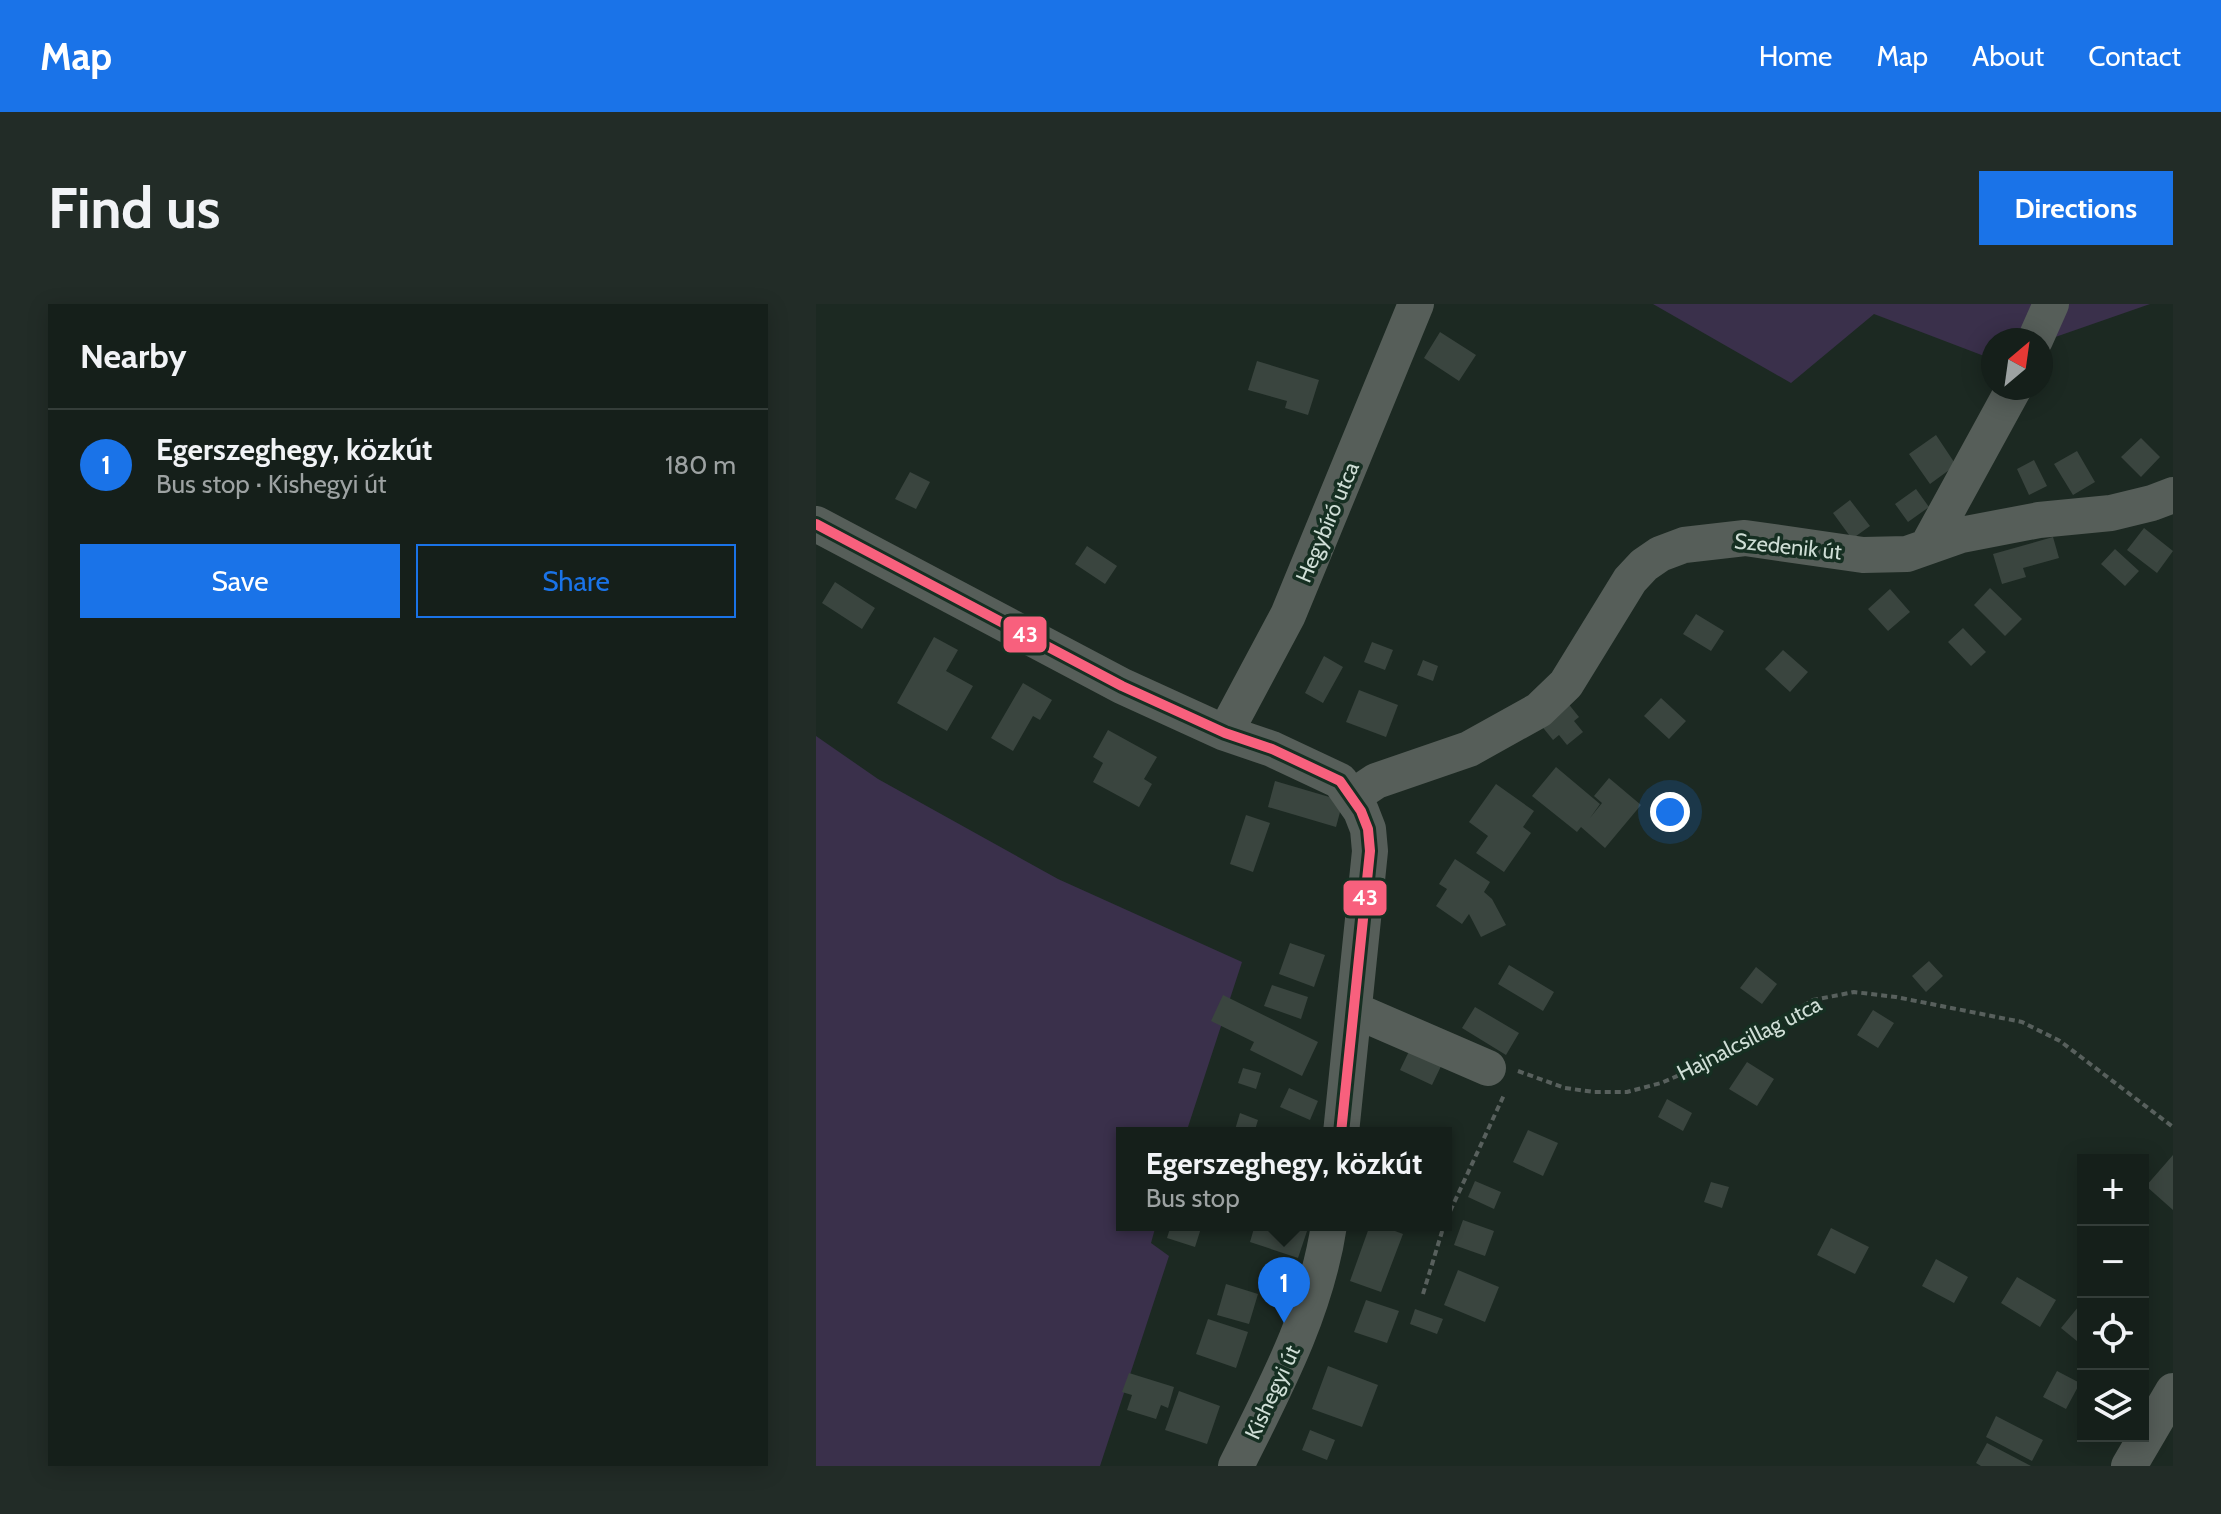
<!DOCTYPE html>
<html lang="en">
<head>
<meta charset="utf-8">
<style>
  body { margin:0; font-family:Cabin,sans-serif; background:#222c27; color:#f1f3f6 }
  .controls { position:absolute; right:24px; bottom:24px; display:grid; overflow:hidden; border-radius:0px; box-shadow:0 4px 20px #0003 }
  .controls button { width:72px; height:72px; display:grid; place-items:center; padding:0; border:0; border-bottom:2px solid #343d39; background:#151f1a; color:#f1f3f6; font:40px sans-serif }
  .compass { position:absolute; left:1165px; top:24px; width:72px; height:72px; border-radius:50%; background:#151f1a; box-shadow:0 4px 20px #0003; rotate:29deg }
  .you { position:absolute; left:854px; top:508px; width:28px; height:28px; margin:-20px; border:6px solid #fff; border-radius:50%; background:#1a73e8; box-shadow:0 0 0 12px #1a73e833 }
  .badge { display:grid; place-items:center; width:52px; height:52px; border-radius:50%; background:#1a73e8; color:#fff; font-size:26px; font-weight:700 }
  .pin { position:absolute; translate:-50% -66px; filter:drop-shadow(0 2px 4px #0008) }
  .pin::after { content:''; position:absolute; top:42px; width:28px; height:24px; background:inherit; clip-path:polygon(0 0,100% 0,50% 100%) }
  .popup { position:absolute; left:300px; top:823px; width:336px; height:104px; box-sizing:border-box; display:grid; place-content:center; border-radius:0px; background:#151f1a; filter:drop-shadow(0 2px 6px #0005); font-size:26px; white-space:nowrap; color:#9da2a2 }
  .popup b { font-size:30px; color:#f1f3f6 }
  .popup::after { content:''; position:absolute; left:50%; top:100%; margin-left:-16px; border:16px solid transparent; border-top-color:#151f1a }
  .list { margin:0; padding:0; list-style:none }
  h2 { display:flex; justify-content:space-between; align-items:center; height:104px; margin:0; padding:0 32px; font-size:34px }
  h2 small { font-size:26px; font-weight:400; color:#9da2a2 }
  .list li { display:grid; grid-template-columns:52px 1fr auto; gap:24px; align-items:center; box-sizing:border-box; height:112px; padding:0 32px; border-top:2px solid #343d39 }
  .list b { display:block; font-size:30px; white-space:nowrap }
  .list p { margin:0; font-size:26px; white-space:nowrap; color:#9da2a2 }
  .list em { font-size:26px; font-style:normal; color:#9da2a2 }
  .actions { display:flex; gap:16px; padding:24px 32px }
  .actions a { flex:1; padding:18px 0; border:2px solid #1a73e8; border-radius:0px; text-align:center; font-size:28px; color:#1a73e8 }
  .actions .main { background:#1a73e8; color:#fff }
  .icon { flex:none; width:44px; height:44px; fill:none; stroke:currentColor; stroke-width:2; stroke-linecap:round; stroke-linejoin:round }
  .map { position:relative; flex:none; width:1357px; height:1162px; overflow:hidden; border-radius:0px }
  header { display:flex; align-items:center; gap:48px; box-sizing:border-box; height:112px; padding:0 40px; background:#1a73e8; color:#fff }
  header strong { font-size:38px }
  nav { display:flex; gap:44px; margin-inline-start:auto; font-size:28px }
  .intro { display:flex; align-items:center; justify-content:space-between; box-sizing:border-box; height:192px; padding:0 48px }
  h1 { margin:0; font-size:56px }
  .button { padding:20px 36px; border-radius:0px; background:#1a73e8; color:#fff; font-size:28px; font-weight:700 }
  main { display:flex; gap:48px; padding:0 48px }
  aside { flex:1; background:#151f1a; border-radius:0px; box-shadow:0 4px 20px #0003 }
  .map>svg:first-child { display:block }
  .green { fill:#3a304b }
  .building { fill:#3a453f }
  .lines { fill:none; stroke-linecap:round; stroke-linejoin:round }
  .path { stroke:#58605d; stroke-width:4; stroke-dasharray:6 4; stroke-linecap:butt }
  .minor { stroke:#565e59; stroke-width:36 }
  .bus-1-casing { stroke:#162f22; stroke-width:16 }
  .bus-1 { stroke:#f8607d; stroke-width:10 }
  .labels { text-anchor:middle; stroke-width:7; stroke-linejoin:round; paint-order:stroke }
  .street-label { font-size:22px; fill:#cfded6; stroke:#162f22 }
  .line-badge { stroke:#162f22; stroke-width:3 }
  .badge-label { font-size:22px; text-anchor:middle; font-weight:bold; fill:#fff }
</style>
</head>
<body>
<header>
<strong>Map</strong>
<nav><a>Home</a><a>Map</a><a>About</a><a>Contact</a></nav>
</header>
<div class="intro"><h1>Find us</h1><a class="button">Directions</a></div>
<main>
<aside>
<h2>Nearby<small></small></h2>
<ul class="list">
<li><span class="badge">1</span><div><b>Egerszeghegy, közkút</b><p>Bus stop · Kishegyi út</p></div><em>180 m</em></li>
</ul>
<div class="actions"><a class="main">Save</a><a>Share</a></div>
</aside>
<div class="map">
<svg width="1357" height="1162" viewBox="0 0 1357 1162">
  <rect width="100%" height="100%" fill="#1c2922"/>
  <path class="green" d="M837 0H1334L1225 38 1177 36 1176 55 1058 10 975 79Z
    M0 432 62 475 242 575 426 658 370 829H306V921H340L335 939 353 952 284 1162H0Z"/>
  <path class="building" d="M624 28 660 51 643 77 608 54Z
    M441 57 503 76 492 111 469 104 471 97 432 86Z
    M1120 131 1140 161 1114 180 1093 150Z
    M1325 134 1344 153 1325 173 1305 153Z
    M1261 147 1279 178 1257 191 1238 160Z
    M1218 156 1231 182 1213 191 1201 165Z
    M94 168 114 178 100 205 79 195Z
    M1100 185 1113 203 1092 218 1079 200Z
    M1034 196 1054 222 1036 235 1017 209Z
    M1328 224 1357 247 1341 269 1311 246Z
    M1237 233 1243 254 1207 264 1210 273 1186 280 1177 250Z
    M271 242 301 262 289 280 259 260Z
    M1299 245 1323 267 1309 282 1285 260Z
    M19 278 59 304 46 325 6 299Z
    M1174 284 1206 315 1189 332 1158 301Z
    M1074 285 1094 308 1072 327 1052 305Z
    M880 310 908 327 895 347 867 330Z
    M1147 324 1170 348 1155 362 1132 338Z
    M118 333 142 346 130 367 157 382 131 427 81 399Z
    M556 338 577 346 569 366 548 358Z
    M967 346 992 368 974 388 949 365Z
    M508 352 527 363 507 399 489 389Z
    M607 356 622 362 617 377 601 371Z
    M207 379 236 396 224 416 217 412 197 447 175 434Z
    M543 386 582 401 570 433 530 418Z
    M845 394 870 417 853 435 828 412Z
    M751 398 763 413 758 417 767 428 751 441 743 431 737 436 724 420Z
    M292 426 341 453 328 475 336 480 323 503 277 478 287 459 277 453Z
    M740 463 784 500 774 514 786 499 778 492 793 474 825 501 789 544 765 523 761 528 716 492Z
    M459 477 527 497 520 523 452 503Z
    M680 480 718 507 707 523 715 529 688 568 660 549 672 532 653 518Z
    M430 511 454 519 437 568 414 560Z
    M639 555 674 578 668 588 676 595 690 621 665 633 653 610 646 620 620 602 631 585 623 580Z
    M474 639 509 651 498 683 463 670Z
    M1113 657 1127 672 1110 688 1096 672Z
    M693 661 738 688 727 707 682 680Z
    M940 663 961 680 946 700 924 684Z
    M456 681 492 693 485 715 448 702Z
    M407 691 502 738 486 772 434 746 438 738 395 717Z
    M659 703 703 729 690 751 646 724Z
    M1057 706 1078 719 1062 744 1041 731Z
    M596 741 628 756 616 781 584 766Z
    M931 758 958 775 941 802 913 785Z
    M427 764 445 769 440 785 422 779Z
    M473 784 502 797 494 816 464 803Z
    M851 795 876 809 867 827 842 813Z
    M424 809 442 816 438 829H418Z
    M712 826 742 839 727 872 697 858Z
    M1357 851V906L1330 882Z
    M659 877 685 888 678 905 652 893Z
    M895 878 913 883 906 904 888 898Z
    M647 916 678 927 669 952 638 941Z
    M355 921H386L379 943 351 934Z
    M439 921H493L482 954 434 938Z
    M554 921H563L587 930 565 988 534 977Z
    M1015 924 1053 943 1039 970 1001 951Z
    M1120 955 1152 973 1138 999 1106 982Z
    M642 966 683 983 669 1018 628 1001Z
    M1201 973 1240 996 1224 1023 1185 999Z
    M410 980 442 990 433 1020 401 1011Z
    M550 996 583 1007 571 1039 538 1028Z
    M1267 997V1042L1245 1024Z
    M599 1005 627 1015 621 1030 594 1020Z
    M392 1015 432 1028 420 1064 380 1050Z
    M512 1062 562 1081 546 1123 496 1105Z
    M1241 1067 1264 1079 1250 1105 1227 1093Z
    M313 1069 358 1083 352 1104 345 1101 340 1115 311 1106 316 1091 306 1088Z
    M363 1087 404 1102 391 1140 349 1126Z
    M1180 1112 1227 1136 1216 1157 1170 1133Z
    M494 1126 519 1136 511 1156 486 1146Z
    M1171 1139 1215 1162H1165L1160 1159Z"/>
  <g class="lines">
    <path class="path" d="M702 767 749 784 778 788H811L845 779 889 760 997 696 1038 688 1080 693 1206 718 1244 737 1357 823
      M630 916 688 791
      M607 990 628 921"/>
    <path class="minor" d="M1219 36 1235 0
      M0 220 306 382 409 429 456 445 524 477 545 507 552 525 554 547 525 829
      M1111 243 1198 84
      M409 429 472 311 600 0
      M536 493 560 477 653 445 723 406 750 380 814 276 828 261 844 250 868 241 929 234 1047 251 1091 250 1145 231 1223 216 1295 209 1336 199 1357 191
      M538 706 672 764
      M420 1162C459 1084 500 1008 513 921
      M1313 1162 1357 1087"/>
    <defs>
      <path id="bus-1" d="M0 220 306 382 409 429 456 445 524 477 545 507 552 525 554 547 525 829"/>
    </defs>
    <use href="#bus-1" class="bus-1-casing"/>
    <use href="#bus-1" class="bus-1"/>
  </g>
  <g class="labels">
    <g class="street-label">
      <text transform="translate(511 218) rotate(-67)" y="8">Hegybíró utca</text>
      <text transform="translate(972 242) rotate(6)" y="8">Szedenik út</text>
      <text transform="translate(933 734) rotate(-27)" y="8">Hajnalcsillag utca</text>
      <text transform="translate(456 1088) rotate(-65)" y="8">Kishegyi út</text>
    </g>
  </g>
  <g class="line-badge">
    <rect x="186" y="311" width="46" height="39" rx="8" fill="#f8607d"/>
    <rect x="526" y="575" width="46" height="38" rx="8" fill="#f8607d"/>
  </g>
  <g class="badge-label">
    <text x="209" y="338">43</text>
    <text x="549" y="601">43</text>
  </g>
</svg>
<div class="controls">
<button>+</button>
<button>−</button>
<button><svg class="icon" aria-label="locate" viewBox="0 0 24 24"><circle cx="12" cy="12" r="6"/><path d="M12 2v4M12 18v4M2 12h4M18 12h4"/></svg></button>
<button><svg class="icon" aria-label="layers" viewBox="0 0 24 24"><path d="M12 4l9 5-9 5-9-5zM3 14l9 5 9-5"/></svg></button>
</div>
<svg class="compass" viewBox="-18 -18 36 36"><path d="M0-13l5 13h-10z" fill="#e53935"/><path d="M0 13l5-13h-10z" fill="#9da2a2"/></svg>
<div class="you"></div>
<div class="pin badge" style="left:468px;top:1019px">1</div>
<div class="popup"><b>Egerszeghegy, közkút</b>Bus stop</div>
</div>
</main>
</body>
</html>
